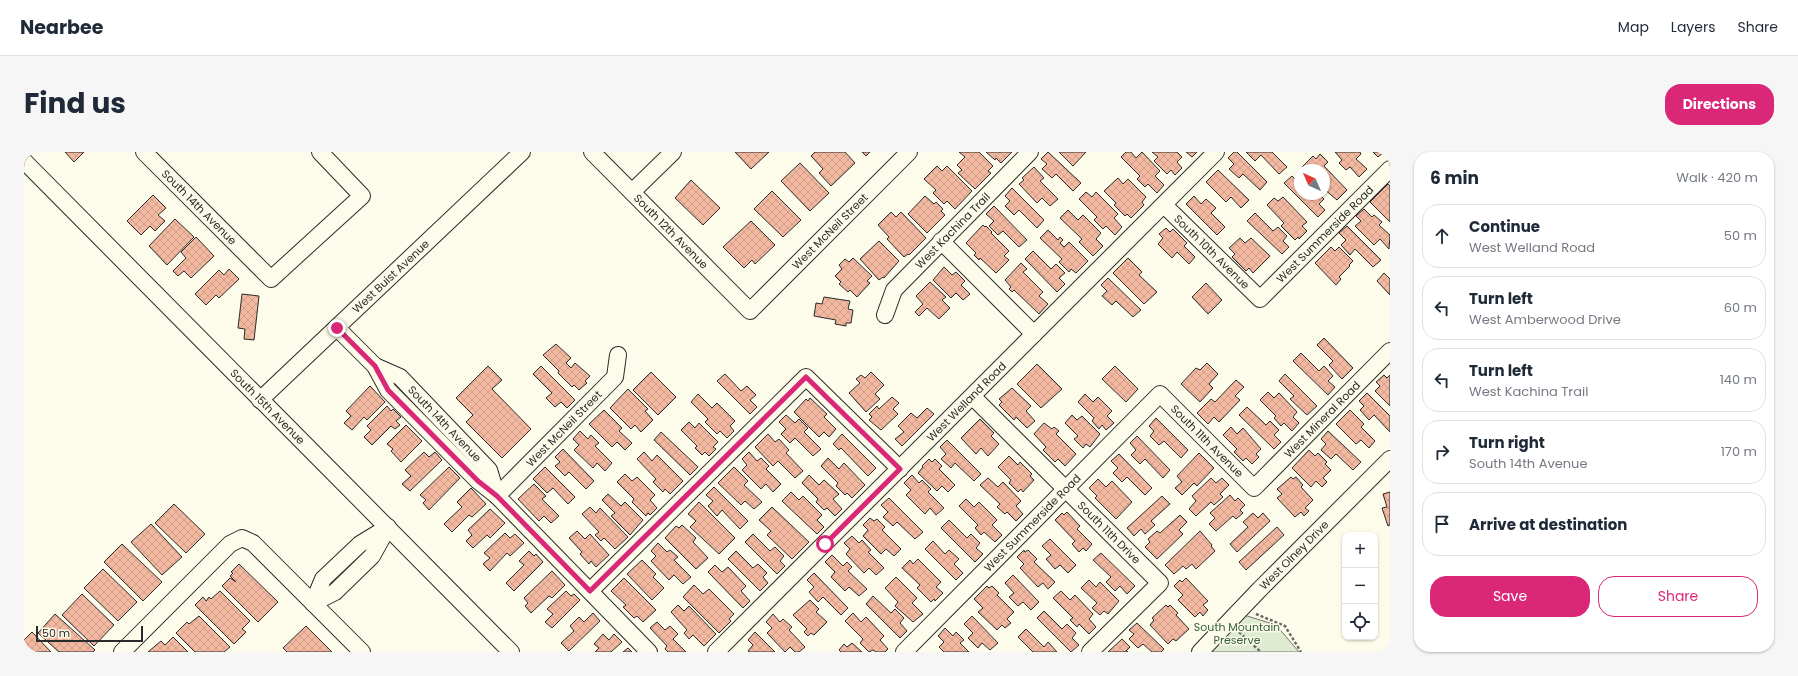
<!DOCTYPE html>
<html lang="en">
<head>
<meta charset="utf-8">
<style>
  body { margin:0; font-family:Poppins,sans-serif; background:#f6f6f7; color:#1f2937 }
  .controls { position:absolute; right:12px; bottom:12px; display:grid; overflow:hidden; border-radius:8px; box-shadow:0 1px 3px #0004 }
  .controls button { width:36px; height:36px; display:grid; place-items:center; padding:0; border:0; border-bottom:1px solid #e0e1e3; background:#fff; color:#1f2937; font:20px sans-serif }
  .compass { position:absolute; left:1270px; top:12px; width:36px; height:36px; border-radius:50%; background:#fff; box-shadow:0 1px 3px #0004; rotate:315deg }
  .scale { position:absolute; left:12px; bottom:10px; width:107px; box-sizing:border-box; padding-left:4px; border:2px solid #2b2b2b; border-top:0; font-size:11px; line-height:14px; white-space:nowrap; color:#2b2b2b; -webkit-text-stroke:3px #fdfbea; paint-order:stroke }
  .stop { position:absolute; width:12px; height:12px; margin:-9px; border:3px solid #db2777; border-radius:50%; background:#fff }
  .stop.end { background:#db2777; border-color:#fff; box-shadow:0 1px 4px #0008 }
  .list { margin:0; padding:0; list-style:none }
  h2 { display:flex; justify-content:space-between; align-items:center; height:52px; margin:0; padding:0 16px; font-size:17px }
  h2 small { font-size:13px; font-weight:400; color:#747a83 }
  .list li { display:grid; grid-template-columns:26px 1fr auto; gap:12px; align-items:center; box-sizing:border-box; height:64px; margin:0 8px 8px; padding:0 8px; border:1px solid #e0e1e3; border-radius:16px }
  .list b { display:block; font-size:15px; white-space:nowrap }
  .list p { margin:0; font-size:13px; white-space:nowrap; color:#747a83 }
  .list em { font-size:13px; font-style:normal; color:#747a83 }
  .actions { display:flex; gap:8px; padding:12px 16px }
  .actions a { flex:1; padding:9px 0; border:1px solid #db2777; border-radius:16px; text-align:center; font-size:14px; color:#db2777 }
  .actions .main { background:#db2777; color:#fff }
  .icon { flex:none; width:22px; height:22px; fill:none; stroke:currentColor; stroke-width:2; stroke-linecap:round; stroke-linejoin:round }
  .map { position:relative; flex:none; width:1366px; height:500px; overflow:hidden; border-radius:16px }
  header { display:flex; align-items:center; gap:24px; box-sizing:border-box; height:56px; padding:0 20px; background:#fff; border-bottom:1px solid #e0e1e3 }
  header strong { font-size:19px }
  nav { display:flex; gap:22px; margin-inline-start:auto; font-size:14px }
  .intro { display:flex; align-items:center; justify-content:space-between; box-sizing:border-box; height:96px; padding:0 24px }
  h1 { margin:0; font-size:28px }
  .button { padding:10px 18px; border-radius:16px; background:#db2777; color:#fff; font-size:14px; font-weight:700 }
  main { display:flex; gap:24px; padding:0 24px }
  aside { flex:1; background:#fff; border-radius:16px; box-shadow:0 1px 3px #0004 }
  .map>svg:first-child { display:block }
  .park { fill:#deebd1; stroke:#74746e }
  .building { fill:url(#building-cross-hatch); stroke:#2b2b2b }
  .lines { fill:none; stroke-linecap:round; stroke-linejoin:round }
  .minor-casing { stroke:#2b2b2b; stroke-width:18 }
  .path { stroke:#6a6964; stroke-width:2.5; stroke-dasharray:3 2; stroke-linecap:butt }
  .minor { stroke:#fdfbea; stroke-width:16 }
  .route { stroke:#db2777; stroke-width:5 }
  .labels { text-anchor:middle; stroke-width:3; stroke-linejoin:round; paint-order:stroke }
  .street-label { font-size:11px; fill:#2b2b2b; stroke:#fdfbea }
  .park-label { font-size:11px; fill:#34623c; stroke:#fdfbea }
</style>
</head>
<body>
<header>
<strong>Nearbee</strong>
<nav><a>Map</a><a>Layers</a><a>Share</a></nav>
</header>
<div class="intro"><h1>Find us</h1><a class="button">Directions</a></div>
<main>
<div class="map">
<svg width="1366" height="500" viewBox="0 0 1366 500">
  <defs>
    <pattern id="building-cross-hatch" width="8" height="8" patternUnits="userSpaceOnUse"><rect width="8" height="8" fill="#f2b8a0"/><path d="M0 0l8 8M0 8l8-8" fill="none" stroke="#d09e8a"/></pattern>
  </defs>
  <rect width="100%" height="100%" fill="#fdfbea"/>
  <path class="park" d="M1366 305V318L1244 441 1220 463 1252 473 1275 500H1167Z"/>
  <path class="building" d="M41 0H60L50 10Z
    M711 0H745L727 17Z
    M791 0H821L831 11 807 34 795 21 799 17 787 4Z
    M838 0H846L842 4Z
    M935 0H955L969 14 964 19 967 21 951 37 934 21 938 18 933 13 941 5Z
    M962 0H988L977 11 972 6 971 8Z
    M1024 0 1057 31 1049 39 1032 22 1028 26 1018 17 1023 12 1017 7Z
    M1035 0H1062L1049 14Z
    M1102 0H1107L1112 6 1118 0 1136 19 1131 24 1140 33 1133 41 1124 32 1121 35 1113 27 1116 24 1097 5Z
    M1128 0H1153L1158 5 1153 10 1158 16 1151 23 1147 18 1143 22 1130 9 1134 5Z
    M1162 0H1173L1168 5Z
    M1210 0H1213L1243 30 1236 38 1219 22 1215 26 1205 17 1210 12 1204 6Z
    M1222 0H1248L1263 15 1255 22 1237 3 1231 9Z
    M1311 0H1336L1337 2 1332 7 1343 17 1335 25 1326 15 1322 18 1315 11 1318 8Z
    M1349 0H1360L1354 5Z
    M1296 2 1304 10 1300 14 1323 38 1313 48 1300 37V18H1282L1278 15 1289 4 1292 7Z
    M776 11 805 41 786 59 757 29Z
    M913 14 918 19 923 14 948 39 931 57 923 49 920 52 909 41 912 38 900 27Z
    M1010 15 1020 26 1016 29 1034 47 1026 54 1018 46 1013 51 995 32 1000 28 998 26Z
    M1194 18 1225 48 1217 56 1207 45 1202 50 1182 30Z
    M1268 24 1276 32V42H1295L1300 47 1295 52 1301 58 1294 65 1260 31Z
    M1094 26 1099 32 1104 27 1122 45 1118 50 1120 53 1107 66 1103 62 1101 64 1090 53 1092 51 1080 39Z
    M667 28 696 56 679 73 651 46Z
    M1364 32 1366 34V70L1346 50Z
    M988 36 1020 68 1013 76 995 58 990 63 981 54 986 49 981 44Z
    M748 39 777 68 759 85 730 57Z
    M1062 40 1068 45 1072 40 1094 62 1090 66 1098 75 1091 83 1082 74 1079 77 1070 68 1073 65 1055 47Z
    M129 43 142 56 134 63 141 69 131 79 126 74 117 83 103 69Z
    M901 44 910 52 912 50 919 57 917 59 921 63 903 81 884 62Z
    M1170 44 1177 52 1182 47 1192 56 1187 61 1201 75 1193 83 1162 52Z
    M1259 45 1283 70 1278 74 1283 79 1275 87 1274 85 1271 88 1257 74 1260 71 1243 53 1250 46 1254 49Z
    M970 54 1003 88 995 95 979 79 974 83 965 74 970 69 962 62Z
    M1340 57 1348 65 1350 63 1358 70 1355 73 1366 83 1365 97 1356 87 1350 93 1331 74 1337 69 1332 64Z
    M1044 58 1054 68 1059 63 1077 81 1072 87 1079 94 1069 104 1055 90 1058 87 1036 66Z
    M867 60 872 65 877 60 902 86 885 103 884 102 880 105 863 87 865 85 854 73Z
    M1231 61 1249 79 1254 75 1263 84 1259 89 1265 95 1258 102 1223 69Z
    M151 67 170 85 143 113 125 94Z
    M727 69 751 93 731 112 728 108 720 116 699 95Z
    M959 73 961 75 962 74 968 80 967 81 985 99 980 104 985 108 972 121 956 106 955 108 950 103 952 101 942 91Z
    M1323 74 1357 108 1349 115 1331 97 1326 103 1317 93 1322 88 1315 81Z
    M1142 76 1146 80 1149 77 1163 91 1160 94 1171 105 1165 112 1153 100 1148 106 1134 92 1139 86 1135 82Z
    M1024 78 1034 88 1036 85 1039 88 1036 91 1040 95 1045 90 1064 109 1052 121 1047 117 1045 120 1035 110 1038 107 1016 86Z
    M172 85 190 104 167 126 160 119 154 124 149 119 162 106 157 100Z
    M1216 86 1221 91 1227 86 1246 104 1229 121 1225 116 1222 119 1208 105 1211 102 1205 96Z
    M855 89 875 109 860 126 859 125 855 128 836 107Z
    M1307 95 1311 99 1315 95 1329 109 1325 113 1326 114 1315 125 1317 127 1312 133 1291 111Z
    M1009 99 1027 117 1032 112 1041 121 1035 126 1041 132 1033 140 1001 107Z
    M829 106 848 124 843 129 846 131 833 145 826 138 824 140 815 132 817 130 811 124 818 117 815 113 821 107 825 110Z
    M1104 106 1118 120 1115 123 1133 140 1120 152 1089 121Z
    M997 111 1003 117 999 120 1019 140 1015 144 1024 152 1015 162 990 138 988 140 985 137 987 135 981 128Z
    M920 115 928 123 932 120 941 129 937 133 946 142 939 148 932 141 927 146 909 128Z
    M205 117 215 127 195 146 192 143 182 153 171 142 195 118 200 123Z
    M1360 121 1366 127V143L1353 129Z
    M1084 126 1117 158 1109 165 1092 149 1088 153 1078 144 1083 139 1077 133Z
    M906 130 922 145 918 148 926 156 915 167 903 156 895 164 891 160 899 152 892 144Z
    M1182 131 1198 148 1184 162 1168 145Z
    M218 142 235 144 230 188 220 187 221 177 214 176Z
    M800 145 826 149 824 157 829 158 827 171H822V174L811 172 812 168 790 164 792 151 798 152Z
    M1300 186 1329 216 1318 227 1305 213 1309 209 1293 193Z
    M532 192 547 206 542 211 547 216 551 211 566 224 561 229 563 231 555 238 550 233 548 235 534 221 535 219 519 203Z
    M1277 201 1295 219 1300 214 1309 224 1304 229 1311 235 1304 243 1269 209Z
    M1183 211 1194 222 1185 232 1189 236 1176 250 1157 232 1172 216 1176 218Z
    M1013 212 1038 237 1017 256 993 232Z
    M464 214 478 228 468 237 507 277 478 306 442 270 449 263 432 246Z
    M517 214 551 248 543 256 537 250 531 255 522 246 528 241 509 222Z
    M1091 214 1114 237 1102 250 1078 227Z
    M627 220 652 245 634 263 609 238Z
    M847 220 860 233 851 242 856 247 842 260 825 241 836 231 832 227 837 223 841 226Z
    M701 222 717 239 723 234 732 243 726 248 733 255 726 262 693 229Z
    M1261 222 1293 254 1283 263 1266 247 1270 244 1255 229Z
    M1360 223 1363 226 1366 223V254L1351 239 1356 234 1352 230Z
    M1212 228 1220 235 1211 244 1216 248 1195 270 1190 265 1184 272 1173 261 1187 247 1191 250Z
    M346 234 361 250 343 268 340 265 328 278 320 271 327 264 322 259Z
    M988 236 1007 254 1002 259 1011 269 1003 276 992 265 990 268 975 253 978 250 975 247Z
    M604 237 624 257 621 259 629 268 617 280 611 273 607 277 586 256Z
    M1244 240 1250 246 1255 241 1273 260 1269 265 1275 271 1268 279 1260 271 1257 274 1250 266 1252 264 1236 248Z
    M1343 241 1366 264V280L1350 263 1345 268 1336 258 1340 254 1335 249Z
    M674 242 688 256 693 251 711 269 706 274 710 279 703 286 696 279 693 282 681 270 684 267 667 250Z
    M1061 242 1069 250 1074 245 1088 259 1083 264 1090 271 1082 278 1078 273 1075 277 1068 269 1070 266 1054 250Z
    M868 245 875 251 869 257 874 262 857 278 845 268 848 265 845 262 853 254 855 257Z
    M786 246 803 262 800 265 812 277 805 285 800 280 795 285 770 260 782 247 784 249Z
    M363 254 367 259 369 257 377 265 372 269 376 273 371 277 367 274 348 293 340 285 347 278 343 274Z
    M1223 255 1242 273 1246 269 1255 278 1250 283 1257 290 1250 297 1215 263Z
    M903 256 910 262 878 294 871 287 880 280 874 274 887 261 893 266Z
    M580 258 598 276 595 279 608 291 601 298 593 290 588 295 565 272Z
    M1326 258 1340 272 1337 275 1351 289 1345 296 1337 288 1332 292 1312 272Z
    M762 263 771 271 775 267 784 276 780 280 797 297 789 304 771 286 766 291 757 282 762 277 755 270Z
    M1048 263 1053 268 1058 264 1076 282 1066 295 1062 292 1059 296 1050 287 1054 284 1041 271Z
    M1132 266 1164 298 1157 306 1140 289 1135 293 1126 284 1130 279 1125 274Z
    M956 267 970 281 967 284 975 292 964 304 957 296 952 302 937 286Z
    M665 270 671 276 675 271 694 290 689 295 692 297 685 304 681 300 678 303 671 296 673 294 657 278Z
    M1020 271 1028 277 1030 275 1035 279 1032 282 1052 302 1041 314 1034 307 1031 310 1019 298 1022 295 1010 282Z
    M382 273 398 289 377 310 367 299 369 297 363 292Z
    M1207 275 1213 282 1219 276 1237 297 1232 302 1235 305 1228 312 1222 306 1219 309 1210 300 1213 297 1199 283Z
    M556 279 564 287 567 283 575 291 571 294 588 311 581 319 573 311 569 316 550 298 555 293 549 287Z
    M1304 279 1337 310 1329 318 1312 302 1307 307 1297 298 1302 292 1297 287Z
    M637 280 674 315 666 323 630 288Z
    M744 282 751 290 755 287 765 298 762 301 779 319 771 326 754 309 749 314 731 295Z
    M818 282 852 316 844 324 817 296 815 298 809 292Z
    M1113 284 1146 318 1139 326 1121 307 1116 312 1107 303 1112 298 1106 291Z
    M923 288 957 322 950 329 931 311 927 316 917 307 922 302 916 295Z
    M539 297 570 329 562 337 545 320 541 324 531 314 536 310 531 305Z
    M1285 298 1291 304 1294 301 1303 310 1301 312 1307 318 1299 326 1303 330 1298 335 1292 329 1287 335 1268 316Z
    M400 300 405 305 411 300 418 308 386 339 378 332 387 324 381 318Z
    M620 300 628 309 633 303 659 329 646 342 641 337 639 340 629 330 632 327 613 307Z
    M725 300 733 309 737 306 745 314 742 317 757 332 749 340 742 332 737 337 718 318 723 313 718 307Z
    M1175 301 1190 316 1173 334 1170 331 1158 343 1151 336 1158 330 1153 324Z
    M1095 302 1128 336 1121 343 1103 325 1098 330 1089 321 1094 316 1087 309Z
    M985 304 994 313 996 310 1008 322 1006 324 1010 328 999 340 997 337 994 340 985 331 987 328 974 315Z
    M804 306 815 317 820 311 841 333 828 346 823 341 821 343 812 334 814 331 797 314Z
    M905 307 908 310 911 307 918 314 915 317 931 333 924 340 918 334 913 339 894 321 899 315 898 314Z
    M425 315 436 326 405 358 399 351 402 348 396 343Z
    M521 315 551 345 544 352 529 336 523 341 509 327Z
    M710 315 724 329 720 333 738 350 730 357 721 349 717 353 694 331Z
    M601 322 608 329 613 325 631 343 626 348 633 356 626 363 624 361 622 364 608 350 610 347 593 330Z
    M785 323 795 333 800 328 815 342 809 347 818 357 811 364 803 356 800 358 792 350 794 347 778 331Z
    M888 323 895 331 898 328 907 337 904 340 920 356 912 363 906 356 901 362 882 343 887 338 880 331Z
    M1267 325 1269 327 1272 325 1279 333 1277 335 1289 348 1281 356 1285 359 1280 364 1277 360 1271 365 1253 346 1258 342 1253 337Z
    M964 326 974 335 979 330 997 349 992 354 999 362 992 369 983 360 981 362 973 355 976 352 956 333Z
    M1187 326 1192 331 1198 326 1205 333 1196 342 1199 345 1190 353 1187 350 1172 364 1165 357 1172 349 1168 344Z
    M1074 327 1082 335 1088 329 1108 350 1092 367 1071 346 1073 344 1065 336Z
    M510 332 522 344 518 347 535 364 527 371 520 364 515 369 494 347Z
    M690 335 724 369 716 377 698 358 693 364 684 354 689 349 682 343Z
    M447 336 462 352 448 365 445 363 428 380 420 372 438 355 433 350Z
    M767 340 775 348 779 344 798 363 793 368 800 375 793 382 758 349Z
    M1366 340V373L1364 374 1358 356 1363 355 1359 342Z
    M584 342 597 354 601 350 619 368 606 383 587 364 591 361 578 348Z
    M1206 343 1211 349 1214 346 1221 353 1216 358 1219 361 1212 367 1209 364 1192 379 1185 372 1191 366 1186 361Z
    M1138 344 1146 352 1127 369 1131 373 1121 382 1117 377 1110 384 1103 376Z
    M865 346 899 380 891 387 873 370 869 374 859 365 864 360 857 353Z
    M942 347 950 355 955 350 973 368 968 373 978 383 971 390 960 380 957 383 951 376 954 373 935 354Z
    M675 350 711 386 695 402 666 375 672 369 664 362Z
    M150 352 181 382 162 401 131 371Z
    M566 355 572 361 576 356 604 385 591 397 580 386 577 389 571 383 575 380 558 362Z
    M748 355 785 390 768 407 743 383 747 379 735 368Z
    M466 357 481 371 466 386 463 383 449 396 442 389 448 383 444 378Z
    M1043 360 1056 374 1053 377 1068 392 1062 399 1059 396 1055 400 1048 392 1051 389 1031 368 1038 361 1040 363Z
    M1229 361 1234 366 1239 361 1246 369 1213 400 1206 392 1224 375 1219 370Z
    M1156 363 1163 370 1155 378 1159 382 1133 407 1121 395 1126 390 1124 387 1133 379 1136 381Z
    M846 366 850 369 853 367 861 375 858 378 877 397 870 404 862 397 857 402 839 384 844 378 839 373Z
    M925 368 943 386 947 382 956 391 952 396 959 402 951 410 917 376Z
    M127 372 158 405 138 423 107 390Z
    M658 373 672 386 669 390 684 406 672 417 641 386 652 374 655 376Z
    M1253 375 1260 383 1222 418 1215 410Z
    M553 379 561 387 566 382 585 403 572 415 567 409 565 412 556 402 558 400 545 386Z
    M1176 379 1188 393 1187 394 1191 399 1172 417 1168 412 1162 417 1159 414 1150 422 1141 413Z
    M481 381 486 386 491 382 500 391 486 404 483 401 466 419 459 412 466 406 460 401Z
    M729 382 746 399 751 395 760 404 756 409 761 414 753 422 721 390Z
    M828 384 835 391 838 388 847 398 844 400 860 416 852 423 845 416 840 421 822 402 826 397 820 391Z
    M1026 387 1052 413 1044 421 1036 413 1031 417 1022 407 1027 403 1018 394Z
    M909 389 921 402 925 398 935 407 930 412 939 421 932 428 901 397Z
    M634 391 643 400 646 398 654 405 650 408 667 425 659 432 650 423 645 428 627 409 632 404 627 399Z
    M98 392 138 430 119 449 80 410Z
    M1000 398 1001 400 1004 398 1013 407 1010 410 1031 430 1024 437 1019 431 1014 435 996 416 1000 412 993 405Z
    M505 399 510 404 512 402 519 410 490 439 482 431 500 413 495 409Z
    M712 399 729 416 734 412 743 421 739 425 744 431 736 439 704 407Z
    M1077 401 1111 434 1103 442 1096 434 1091 439 1082 430 1087 425 1069 408Z
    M808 403 819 414 823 410 828 415 824 419 843 437 835 444 825 435 821 439 807 425 811 420 801 410Z
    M894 407 917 430 912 435 919 441 911 449 910 447 907 450 893 436 896 433 878 416 886 408 889 412Z
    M618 408 632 422 629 425 640 436 628 448 603 422Z
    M215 412 254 450 234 470 198 434 206 426 212 430 206 424 209 421 207 420Z
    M691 413 698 420 704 415 722 434 717 439 726 449 719 456 684 420Z
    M79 417 113 450 94 469 60 436Z
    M528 419 541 433 528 446 525 444 507 461 501 454 504 451 500 446Z
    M790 421 824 456 817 463 799 445 794 450 785 440 790 435 783 428Z
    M989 423 1015 450 1007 458 999 450 994 454 985 445 990 441 981 431Z
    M872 425 893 446 888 451 899 462 889 470 871 454 874 450 861 436Z
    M600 426 632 458 619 470 613 464 610 466 599 455 602 453 587 439Z
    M1162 426 1184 449 1179 453 1184 458 1179 464 1176 460 1171 465 1154 448 1159 443 1150 434 1156 428 1158 430Z
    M1065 428 1072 435 1076 430 1095 449 1084 462 1080 459 1076 463 1068 456 1073 451 1057 436Z
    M670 433 679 442 685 437 710 462 705 467 707 469 695 481 659 445Z
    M963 434 965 436 968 434 975 441 973 443 990 460 983 467 987 471 981 476 978 473 973 478 954 460 959 456 950 447Z
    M196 439 226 469 218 477 222 480 210 492 171 453 179 445 182 449 185 445 187 447Z
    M542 439 547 444 550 442 556 448 528 476 521 470 529 462 523 457Z
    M1037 439 1046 448 1051 443 1069 462 1065 467 1072 475 1065 482 1055 472 1053 475 1046 468 1049 466 1029 446Z
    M58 442 90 473 70 494 38 463Z
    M849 444 867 461 871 457 880 466 876 471 883 479 876 486 842 452Z
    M786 448 795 457 792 460 803 470 790 483 787 481 784 484 780 480 783 477 769 463Z
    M654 453 660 459 665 454 692 482 680 494 669 483 665 487 660 481 663 478 647 460Z
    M1142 453 1144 455 1146 453 1154 461 1152 463 1165 477 1152 489 1149 487 1144 492 1126 473 1130 468 1128 466Z
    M1020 459 1038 477 1043 472 1052 481 1048 486 1055 493 1047 500 1013 466Z
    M569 461 576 469 545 499 537 491 550 479 546 474 555 465 560 470Z
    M829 461 837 470 842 465 860 484 856 488 864 497 861 500H852L849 498 845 500 836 491 839 487 821 469Z
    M31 462 71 498 69 500H35L14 481Z
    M749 462 756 470 759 467 768 475 765 478 781 495 775 500H771L766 495 761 500 743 481 748 476 742 470Z
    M175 464 206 495 200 500H171L152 481 163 470 165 472Z
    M948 464 974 491 966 498 958 491 954 496 944 486 949 481 940 472Z
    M633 470 641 478 646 474 654 482 649 487 662 500H644L641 497 643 494 626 476Z
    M1113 471 1140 497 1137 500H1128L1119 492 1114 496 1105 487 1110 482 1105 478Z
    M282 474 308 500H263L259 496Z
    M921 476 929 484 932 480 940 488 936 491 945 500H920L915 495 920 490 914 484Z
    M1002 477 1020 495 1024 490 1033 500H1009L994 485Z
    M8 480 27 500H0V488Z
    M731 480 751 500H726L724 499 729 493 724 488Z
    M579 482 585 488 590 482 598 490 587 500H571L575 496 570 492Z
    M149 485 164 500H124L137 489 141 493Z
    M1098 487 1106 495 1102 499 1104 500H1084Z
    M828 491 838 500H817L815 498 820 492 823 495Z
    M604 496 608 500H599Z"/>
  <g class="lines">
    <defs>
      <g id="minor">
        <path id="s1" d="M120 0 247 127 338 44 296 0"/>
        <path id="s2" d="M568 0 726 159 885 0"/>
        <path id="s3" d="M0 9 487 500"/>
        <path d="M608 40 649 0"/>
        <path id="s4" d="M1140 53 1236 147 1366 17"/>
        <path d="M917 89 1010 182"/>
        <path id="s5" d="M861 163 870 138 1006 0"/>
        <path d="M313 176 351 214 364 238 454 329 473 344 625 500"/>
        <path id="s6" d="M351 214 376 225 465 318 473 344"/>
        <path id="s7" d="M949 245 1136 431 1066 500"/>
        <path id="s8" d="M236 248 498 0"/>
        <path id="s9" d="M473 344 591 225 594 203"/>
        <path d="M566 439 782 225 876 317"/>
        <path d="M289 451 299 427 336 392 364 375"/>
        <path d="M289 451 311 440 348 404 363 377"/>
        <path d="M98 500 206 392 218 386 229 391 338 500"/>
        <path id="s10" d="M692 500 1192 0"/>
        <path id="s11" d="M880 500 1136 242 1230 336 1366 199"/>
        <path id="s12" d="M1176 500 1236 437 1366 307"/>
      </g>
    </defs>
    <use href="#minor" class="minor-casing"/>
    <path class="path" d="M1232 462 1261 474 1277 500
      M1215 480 1237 500"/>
    <use href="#minor" class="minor"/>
  </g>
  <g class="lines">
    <path class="route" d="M313 176 351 214 364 238 454 329 473 344 566 439 782 225 876 317 801 392"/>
  </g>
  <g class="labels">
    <g class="street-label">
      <text dy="4" stroke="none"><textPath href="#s1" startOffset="78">South 14th Avenue</textPath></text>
      <text dy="4" stroke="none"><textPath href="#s5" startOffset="110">West Kachina Trail</textPath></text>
      <text dy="4" stroke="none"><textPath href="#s2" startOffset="112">South 12th Avenue</textPath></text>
      <text dy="4" stroke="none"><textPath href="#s2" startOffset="337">West McNeil Street</textPath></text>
      <text dy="4" stroke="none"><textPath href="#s4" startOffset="226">West Summerside Road</textPath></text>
      <text dy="4" stroke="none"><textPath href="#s4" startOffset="67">South 10th Avenue</textPath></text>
      <text dy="4" stroke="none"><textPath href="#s8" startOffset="180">West Buist Avenue</textPath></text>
      <text dy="4" stroke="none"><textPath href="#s10" startOffset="354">West Welland Road</textPath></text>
      <text dy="4" stroke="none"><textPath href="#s3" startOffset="346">South 15th Avenue</textPath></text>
      <text dy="4" stroke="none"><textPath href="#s11" startOffset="593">West Mineral Road</textPath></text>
      <text dy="4" stroke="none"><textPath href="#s6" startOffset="92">South 14th Avenue</textPath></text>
      <text dy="4" stroke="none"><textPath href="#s9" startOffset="95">West McNeil Street</textPath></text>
      <text dy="4" stroke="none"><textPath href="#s11" startOffset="430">South 11th Avenue</textPath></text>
      <text dy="4" stroke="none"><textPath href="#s11" startOffset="182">West Summerside Road</textPath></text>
      <text dy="4" stroke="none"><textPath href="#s7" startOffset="192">South 11th Drive</textPath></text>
      <text dy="4" stroke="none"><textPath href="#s12" startOffset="135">West Olney Drive</textPath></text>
    </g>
    <g class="park-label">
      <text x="1213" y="479">South Mountain<tspan x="1213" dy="13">Preserve</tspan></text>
    </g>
  </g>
</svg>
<div class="controls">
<button>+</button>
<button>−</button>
<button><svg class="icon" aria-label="locate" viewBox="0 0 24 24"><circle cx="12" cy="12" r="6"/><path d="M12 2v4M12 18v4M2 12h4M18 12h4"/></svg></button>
</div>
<svg class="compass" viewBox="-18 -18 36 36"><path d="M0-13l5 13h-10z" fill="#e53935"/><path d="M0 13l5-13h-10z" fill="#747a83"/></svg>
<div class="scale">50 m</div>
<div class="stop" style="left:801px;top:392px"></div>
<div class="stop end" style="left:313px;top:176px"></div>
</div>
<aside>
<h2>6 min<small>Walk · 420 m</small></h2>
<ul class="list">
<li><svg class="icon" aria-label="ahead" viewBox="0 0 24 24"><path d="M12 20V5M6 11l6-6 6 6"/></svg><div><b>Continue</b><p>West Welland Road</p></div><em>50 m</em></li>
<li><svg class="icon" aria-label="left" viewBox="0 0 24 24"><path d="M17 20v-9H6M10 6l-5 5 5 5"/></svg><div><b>Turn left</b><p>West Amberwood Drive</p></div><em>60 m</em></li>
<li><svg class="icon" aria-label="left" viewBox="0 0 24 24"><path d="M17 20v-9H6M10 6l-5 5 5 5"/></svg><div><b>Turn left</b><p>West Kachina Trail</p></div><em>140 m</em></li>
<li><svg class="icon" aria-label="right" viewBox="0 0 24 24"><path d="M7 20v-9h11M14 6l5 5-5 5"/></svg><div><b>Turn right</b><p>South 14th Avenue</p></div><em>170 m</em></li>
<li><svg class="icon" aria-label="arrive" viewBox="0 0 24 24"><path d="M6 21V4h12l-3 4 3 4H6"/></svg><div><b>Arrive at destination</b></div></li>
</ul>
<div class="actions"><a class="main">Save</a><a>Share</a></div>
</aside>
</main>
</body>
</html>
